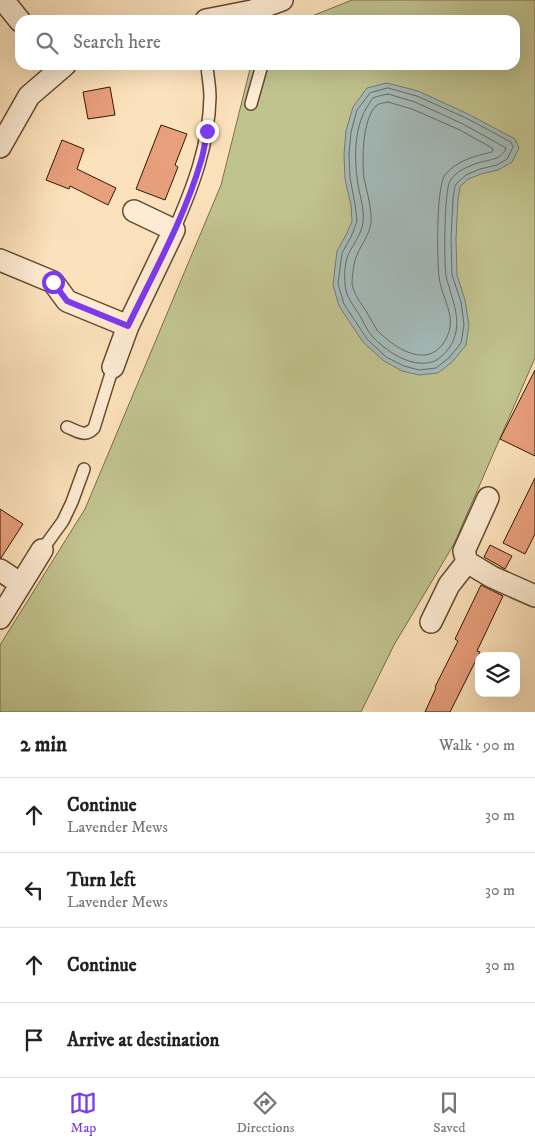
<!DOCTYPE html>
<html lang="en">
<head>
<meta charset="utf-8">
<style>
  body { margin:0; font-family:"IM FELL DW Pica",serif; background:#f6f6f6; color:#222 }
  .controls { position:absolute; right:15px; bottom:15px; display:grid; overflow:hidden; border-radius:10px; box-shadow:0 5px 20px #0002 }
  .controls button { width:45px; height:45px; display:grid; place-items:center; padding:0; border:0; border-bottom:1px solid #e0e0e0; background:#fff; color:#222; font:25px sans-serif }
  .stop { position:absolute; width:15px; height:15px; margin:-11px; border:4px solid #7c3aed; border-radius:50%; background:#fff }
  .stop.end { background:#7c3aed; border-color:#fff; box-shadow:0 1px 5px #0008 }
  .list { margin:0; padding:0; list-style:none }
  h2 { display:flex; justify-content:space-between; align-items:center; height:65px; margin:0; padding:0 20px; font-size:21px }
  h2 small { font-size:16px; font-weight:400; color:#767676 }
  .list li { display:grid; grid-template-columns:32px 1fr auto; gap:15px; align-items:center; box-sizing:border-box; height:75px; padding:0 20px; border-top:1px solid #e0e0e0 }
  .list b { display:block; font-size:19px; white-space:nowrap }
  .list p { margin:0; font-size:16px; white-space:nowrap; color:#767676 }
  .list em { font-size:16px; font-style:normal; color:#767676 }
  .icon { flex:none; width:28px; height:28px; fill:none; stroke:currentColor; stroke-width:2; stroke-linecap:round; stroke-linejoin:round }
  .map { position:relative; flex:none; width:535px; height:712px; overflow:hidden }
  .search { position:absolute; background:#fff; box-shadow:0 5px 20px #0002; left:15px; right:15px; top:15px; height:55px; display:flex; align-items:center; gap:12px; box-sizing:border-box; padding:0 18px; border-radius:15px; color:#767676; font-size:19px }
  .sheet { height:365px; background:#fff }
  nav { display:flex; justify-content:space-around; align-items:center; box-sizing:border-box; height:70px; border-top:1px solid #e0e0e0; background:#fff; font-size:14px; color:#767676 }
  nav a { display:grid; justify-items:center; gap:2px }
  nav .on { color:#7c3aed }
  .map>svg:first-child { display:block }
  .green { fill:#c1c38f; stroke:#7a6e48 }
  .water { fill:#a3bbbb; stroke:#777a70 }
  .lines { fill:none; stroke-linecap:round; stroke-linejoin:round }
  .shore { stroke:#6c6a5e; stroke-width:1 }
  .building { fill:#e89f7c; stroke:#341800 }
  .service-casing { stroke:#664a2f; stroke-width:14 }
  .minor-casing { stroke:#664a2f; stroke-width:24 }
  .service { stroke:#fdecd3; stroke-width:11 }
  .minor { stroke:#fdecd3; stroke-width:21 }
  .route { stroke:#7c3aed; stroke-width:6 }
</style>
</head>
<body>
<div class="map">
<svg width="535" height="712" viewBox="0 0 535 712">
  <rect width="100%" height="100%" fill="#fce2bc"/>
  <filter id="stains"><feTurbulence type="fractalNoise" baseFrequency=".004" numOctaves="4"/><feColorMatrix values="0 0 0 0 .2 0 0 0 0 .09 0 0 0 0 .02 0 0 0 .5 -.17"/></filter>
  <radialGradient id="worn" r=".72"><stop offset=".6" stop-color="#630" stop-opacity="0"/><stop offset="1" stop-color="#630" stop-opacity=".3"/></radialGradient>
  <path class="green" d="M352 0H535V358L454 544 394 645 361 712H0V645L85 509 221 185 251 65H515V20H302Z"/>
  <path class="water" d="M387 83 418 91 468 114 515 139 519 148 512 162 498 170 481 174 468 179 460 187 458 199 456 239 457 275 465 300 469 325 466 345 452 362 438 373 419 375 402 371 384 361 363 342 339 306 333 285 337 251 346 235 352 221 351 205 345 179 344 154 346 131 353 107 367 88Z"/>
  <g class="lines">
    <path class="shore" d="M388 88 417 96 466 118 511 142 513 147 507 159 497 165 480 169 466 175 457 183 455 186 453 198 451 239 452 275 461 302 464 325 461 343 449 358 436 368 419 370 404 366 386 357 367 339 344 304 338 284 342 253 351 237 357 221 355 204 350 178 349 154 351 132 357 110 370 93Z
      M388 94 415 102 463 124 506 148C501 161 489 159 478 163 468 166 455 172 450 181 444 192 444 261 446 276 447 282 450 288 451 294 457 312 461 331 449 348 445 353 439 360 432 362 410 368 386 351 372 336 367 330 364 323 360 316 354 306 345 296 345 283 344 274 345 261 349 253 354 243 362 233 363 222 365 207 358 192 357 177 354 154 355 123 369 104 370 102 371 100 373 98 377 96 384 95 388 94Z
      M388 102 412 109 460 130 492 148 493 150 492 152C474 156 456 161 445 175 436 187 437 260 439 277 442 301 461 320 442 345 437 351 431 355 423 355 407 356 387 341 377 330 373 324 370 317 366 311 360 302 354 294 352 284 352 278 353 271 354 265 356 250 369 238 371 223 372 208 367 193 364 178 362 160 362 118 377 105 380 103 385 103 388 102Z"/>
  </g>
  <path class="building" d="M110 87 115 115 88 119 83 92Z
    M161 125 187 134 175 165 178 167 165 200 136 189Z
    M62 140 84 149 77 169 116 188 108 205 70 186 69 189 46 180Z
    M535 370V456L500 439Z
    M535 478V534L525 554 503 543Z
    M0 509 23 524 1 558H0Z
    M490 545 512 556 505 569 484 557Z
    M481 585 503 596 477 651 480 652 450 712H425L436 688 435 687 458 641 455 639Z"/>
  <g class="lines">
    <defs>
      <path id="service" d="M251 104 262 65
        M174 230C193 187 209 145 210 97 210 87 208 77 207 67
        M67 427C78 431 85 438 94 428L113 367
        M42 550 63 521 72 502 84 469"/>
      <path id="minor" d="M3 0 20 21
        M206 20 252 11 282 0
        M0 147 29 96 65 65
        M0 260 53 282 67 301 128 326
        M113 367 128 326 174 230 134 211
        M488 498 464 551 467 562 492 577 535 596
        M0 570 21 584
        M0 618 42 550
        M431 622 449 585 467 562"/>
    </defs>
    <use href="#service" class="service-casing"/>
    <use href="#minor" class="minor-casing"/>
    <use href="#service" class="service"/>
    <use href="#minor" class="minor"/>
  </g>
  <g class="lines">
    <path class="route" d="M53 282 67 301 128 326C154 272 184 219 201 161 204 152 205 141 207 131"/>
  </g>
  <rect width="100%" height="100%" filter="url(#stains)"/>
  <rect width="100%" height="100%" fill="url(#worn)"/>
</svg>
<div class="controls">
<button><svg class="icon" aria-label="layers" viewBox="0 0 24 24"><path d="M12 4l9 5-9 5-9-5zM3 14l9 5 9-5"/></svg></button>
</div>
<div class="stop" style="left:53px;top:282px"></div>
<div class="stop end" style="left:207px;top:131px"></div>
<div class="search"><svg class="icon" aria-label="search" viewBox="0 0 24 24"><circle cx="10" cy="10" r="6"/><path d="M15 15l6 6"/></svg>Search here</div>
</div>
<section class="sheet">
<h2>2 min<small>Walk · 90 m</small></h2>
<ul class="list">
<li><svg class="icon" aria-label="ahead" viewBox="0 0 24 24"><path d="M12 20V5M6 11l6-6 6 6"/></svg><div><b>Continue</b><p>Lavender Mews</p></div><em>30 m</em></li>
<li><svg class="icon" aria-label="left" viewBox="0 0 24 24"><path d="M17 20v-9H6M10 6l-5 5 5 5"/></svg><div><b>Turn left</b><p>Lavender Mews</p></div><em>30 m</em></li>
<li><svg class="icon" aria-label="ahead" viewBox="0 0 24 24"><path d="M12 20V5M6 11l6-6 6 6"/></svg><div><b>Continue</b></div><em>30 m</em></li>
<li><svg class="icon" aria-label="arrive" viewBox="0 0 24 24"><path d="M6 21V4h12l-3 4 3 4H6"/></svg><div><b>Arrive at destination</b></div></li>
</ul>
</section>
<nav>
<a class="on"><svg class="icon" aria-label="map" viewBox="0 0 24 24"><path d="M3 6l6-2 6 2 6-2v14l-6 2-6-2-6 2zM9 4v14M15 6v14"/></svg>Map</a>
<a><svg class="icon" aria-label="directions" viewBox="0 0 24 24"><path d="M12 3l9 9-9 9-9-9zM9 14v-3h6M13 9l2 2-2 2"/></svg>Directions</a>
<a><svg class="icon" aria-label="saved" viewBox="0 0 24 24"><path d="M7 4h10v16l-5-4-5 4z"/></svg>Saved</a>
</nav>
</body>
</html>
